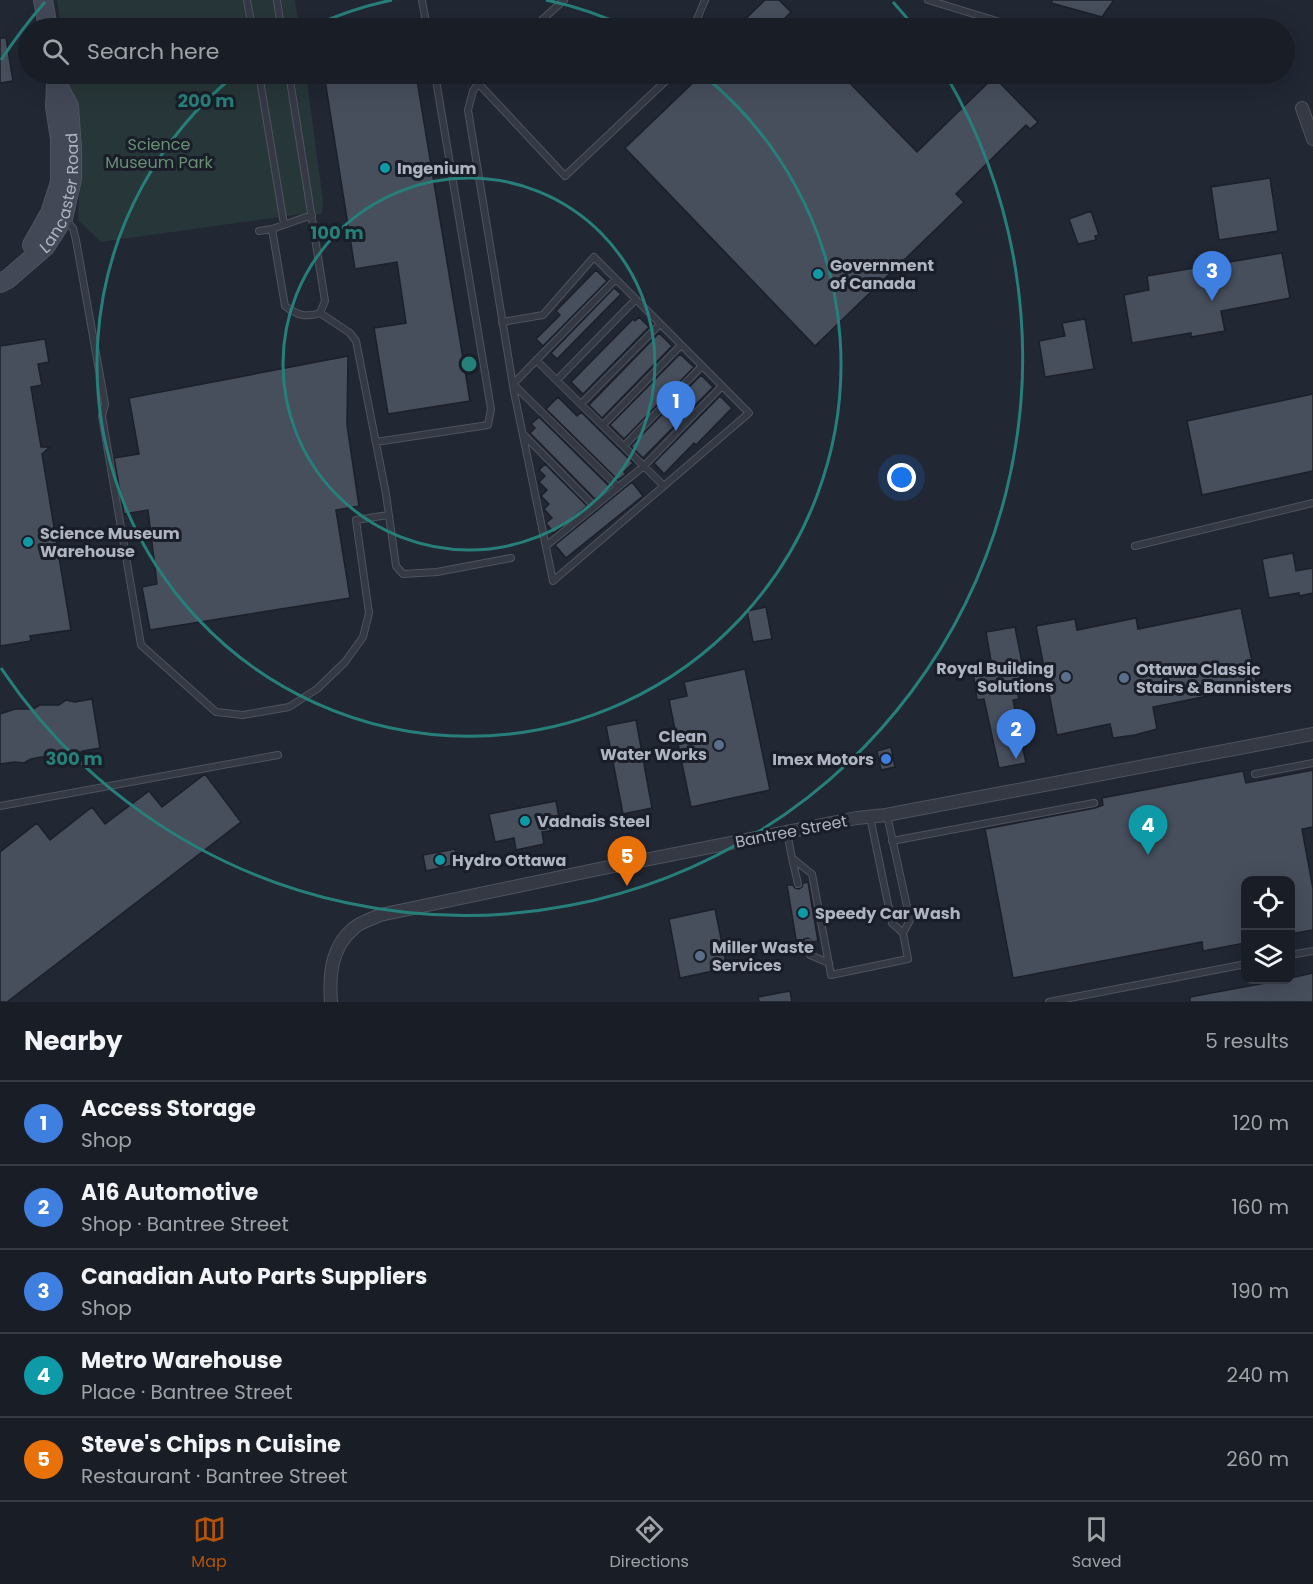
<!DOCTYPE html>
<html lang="en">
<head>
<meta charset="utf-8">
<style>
  body { margin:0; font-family:Poppins,sans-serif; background:#22262e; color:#f1f3f6 }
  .controls { position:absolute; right:18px; bottom:18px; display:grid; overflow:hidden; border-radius:12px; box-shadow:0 6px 24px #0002 }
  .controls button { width:54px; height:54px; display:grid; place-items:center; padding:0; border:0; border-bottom:2px solid #373b43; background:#191d26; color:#f1f3f6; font:30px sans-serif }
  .you { position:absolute; left:902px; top:478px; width:21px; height:21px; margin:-15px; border:4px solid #fff; border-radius:50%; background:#1a73e8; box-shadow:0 0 0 9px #1a73e833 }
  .badge { display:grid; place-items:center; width:39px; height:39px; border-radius:50%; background:#b45309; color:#fff; font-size:20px; font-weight:700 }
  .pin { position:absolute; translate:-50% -50px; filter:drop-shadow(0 2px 3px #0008) }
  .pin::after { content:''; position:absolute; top:32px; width:21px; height:18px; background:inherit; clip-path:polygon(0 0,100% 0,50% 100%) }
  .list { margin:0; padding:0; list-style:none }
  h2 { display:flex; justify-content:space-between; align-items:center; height:78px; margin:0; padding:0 24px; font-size:26px }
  h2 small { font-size:20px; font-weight:400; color:#9fa2a7 }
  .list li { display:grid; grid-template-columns:39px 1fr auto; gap:18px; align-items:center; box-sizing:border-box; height:84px; padding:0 24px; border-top:2px solid #373b43 }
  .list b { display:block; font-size:22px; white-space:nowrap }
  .list p { margin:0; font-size:20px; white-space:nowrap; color:#9fa2a7 }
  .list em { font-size:20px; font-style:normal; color:#9fa2a7 }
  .icon { flex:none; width:33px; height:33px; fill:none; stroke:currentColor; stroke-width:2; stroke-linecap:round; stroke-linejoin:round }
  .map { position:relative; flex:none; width:1313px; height:1002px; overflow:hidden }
  .search { position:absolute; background:#191d26; box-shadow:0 6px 24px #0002; left:18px; right:18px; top:18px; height:66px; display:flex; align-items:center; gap:15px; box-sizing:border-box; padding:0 21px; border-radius:33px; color:#9fa2a7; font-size:22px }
  .sheet { height:498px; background:#191d26 }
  nav { display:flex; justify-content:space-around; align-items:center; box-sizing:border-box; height:84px; border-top:2px solid #373b43; background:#191d26; font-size:16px; color:#9fa2a7 }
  nav a { display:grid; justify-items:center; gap:3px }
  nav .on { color:#b45309 }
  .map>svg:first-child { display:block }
  .green { fill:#273638 }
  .building { fill:#474e5c; stroke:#1b202a; stroke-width:1.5 }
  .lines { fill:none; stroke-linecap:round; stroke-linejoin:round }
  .lane-casing { stroke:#4e545f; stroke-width:8 }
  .street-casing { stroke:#4e545f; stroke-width:14 }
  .secondary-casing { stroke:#4e545f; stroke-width:20 }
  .lane { stroke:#343944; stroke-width:6 }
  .street { stroke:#343944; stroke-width:12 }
  .secondary { stroke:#424856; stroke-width:18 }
  .ring { fill:none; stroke:#277f7a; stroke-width:3 }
  .culture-dot { fill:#0f9aa8; stroke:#191e28; stroke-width:2 }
  .service-dot { fill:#5c6f8a; stroke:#191e28; stroke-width:2 }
  .shop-dot { fill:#3f7fe0; stroke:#191e28; stroke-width:2 }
  .labels { text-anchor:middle; stroke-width:6; stroke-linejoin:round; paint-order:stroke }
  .park-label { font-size:16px; fill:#688e74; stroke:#191e28 }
  .poi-label { font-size:16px; font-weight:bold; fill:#aeb4c1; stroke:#191e28; text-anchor:start }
  .street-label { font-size:16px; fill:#aeb4c1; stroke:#191e28 }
  .centre { fill:#277f7a; stroke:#191e28; stroke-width:3 }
  .ring-label { font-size:18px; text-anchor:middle; font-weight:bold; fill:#277f7a; stroke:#191e28; stroke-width:6; stroke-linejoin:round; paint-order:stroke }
</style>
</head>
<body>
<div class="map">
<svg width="1313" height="1002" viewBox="0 0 1313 1002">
  <rect width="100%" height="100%" fill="#212733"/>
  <path class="green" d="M57 0H295L299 28H61Z
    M67 74H306L323 201 322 214H301L101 242 78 220 80 177Z"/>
  <path class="building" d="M765 0H779L791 12 775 28H736Z
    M1052 0H1114L1102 17 1051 3Z
    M0 38H6L13 81 0 83Z
    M324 74H416L470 401 388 414 374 328 406 323 397 262 355 269Z
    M702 74H841L917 152 994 77 1038 122 1030 129 1026 125 956 194 964 202 815 346 625 148Z
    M1270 178 1278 231 1219 240 1211 187Z
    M1091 211 1099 235 1095 236 1096 240 1078 244 1069 219Z
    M1282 253 1290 298 1221 311 1225 331 1191 337V333L1132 343 1124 295 1149 290 1147 276Z
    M596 270 607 281 543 346 536 339 560 315 556 311Z
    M614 288 621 294 557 359 551 353Z
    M639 317 649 327 583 394 571 382 633 319 635 321Z
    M1085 319 1094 369 1045 377 1039 341 1065 336 1062 323Z
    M659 333 672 346 602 418 589 405Z
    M45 339 49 362 38 364 42 385 31 387 41 447H50L42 454 71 630 30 636 31 641 0 646V346Z
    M680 354 694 367 624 439 610 425Z
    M348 356 347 425 359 506 336 510 350 598 150 630 142 587 157 584 148 510 124 514 114 458 139 454 129 398Z
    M701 375 713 387 643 458 631 446Z
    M1313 394V471L1202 495 1187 421Z
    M720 396 732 408 696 445 694 443 664 474 654 463Z
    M558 397 577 416 581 412 633 463 624 472 626 474 618 480 546 409Z
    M539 417 610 487 595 499 530 433 535 428 531 424Z
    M545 464 587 506 554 533 546 523 552 518 544 509 549 504 541 496 547 490 539 482 545 476 539 470Z
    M632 482 643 496 566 558 555 545Z
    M1293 553 1296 571 1313 568V593L1299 596V593L1269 598 1262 559Z
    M766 607 772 639 753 642 747 611Z
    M1241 608 1257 686 1153 707 1157 729 1135 735 1113 738 1110 724 1057 735 1036 626 1075 619 1077 630 1136 618 1138 629Z
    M1015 627 1026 683 1016 685 1019 699 1013 700 1026 763 999 768 984 699 977 700 972 665 991 661 986 632Z
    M745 669 770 790 691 807 669 700 687 696 684 682Z
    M92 699 100 748 83 751 75 755 67 753 57 755 50 759 41 757 31 759 24 763 15 762 0 764V714L15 709H33L40 705H59L66 700 75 702Z
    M636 720 652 808 623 814 606 726Z
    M891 747 895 767 881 770 877 751Z
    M1313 770V827L1302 829 1313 889V930L1290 934V880H1245V943L1203 951 1202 942 1013 978 985 829 1095 808 1103 805 1102 798 1243 771 1246 783Z
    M205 774 241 822 7 1002H0V852L37 823 50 840 92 807 105 824 149 791 162 807Z
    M556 801 561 829 542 832 544 844 516 850 514 838 495 842 489 814Z
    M455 849 458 864 426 871 423 855Z
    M808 882 818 941 813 942 808 938 804 939 803 944 797 945 787 885H793L795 888 799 889 802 887 803 883Z
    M715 909 727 968 680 978 669 919Z
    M1313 973V1002H1190V997L1281 980H1290V978Z
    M790 991 792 1002H759L758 997Z"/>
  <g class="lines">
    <defs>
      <path id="lane" d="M247 0 252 28
        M277 0 281 28
        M422 0 427 28
        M928 0 1000 22 1010 28
        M533 28 564 0
        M698 28 697 19 705 0
        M259 74 284 224
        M485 74 473 91 468 110 514 392 553 581 749 413 594 257 543 315 502 322
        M478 83 565 176 673 74
        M65 220 73 228 76 240 105 404 102 416 141 645 216 712 243 715 289 707 317 689 345 662 363 637 369 613 356 520 388 515
        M272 229 285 306C297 315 305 318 320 313L325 301 289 74
        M259 231 272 229 312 215
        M616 279 513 384 618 487
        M320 313 350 333 356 341 386 494 396 566 403 574 437 572 511 558
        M536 360 664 486
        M557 380 636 299
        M581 404 660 324
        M603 425 681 345
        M523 434 594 506
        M376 442 488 425 491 409 435 74
        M624 446 702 366
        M546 546 644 466 722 386
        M1135 546 1313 503
        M1255 774 1313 763
        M0 806 278 755
        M870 817 892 923 903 933 910 920 887 815
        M787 832 792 858 812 874 831 975 908 959 903 933
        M892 841 1094 803
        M792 858 798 884
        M808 943 810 955 829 963
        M1290 955 1313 951
        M1049 1002 1246 964"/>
      <path id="street" d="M1302 108 1313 139
        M331 1002C329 975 331 947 354 928 360 922 372 919 380 915L594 870 857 818 886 815 1313 734"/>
      <g id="secondary">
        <path d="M43 0 48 28"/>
        <path d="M32 245 50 213 60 182V139L55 107 56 84"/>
        <path id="s1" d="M0 283 8 279 45 247 63 219 72 179V148L69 106 56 82"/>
      </g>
    </defs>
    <use href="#lane" class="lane-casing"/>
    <use href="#street" class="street-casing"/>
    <use href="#secondary" class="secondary-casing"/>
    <use href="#lane" class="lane"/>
    <use href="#street" class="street"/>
    <use href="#secondary" class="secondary"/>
  </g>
  <g class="ring">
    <circle cx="469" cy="364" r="186"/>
    <path d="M309 28A372 372 0 0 1 392 0M546 0A372 372 0 0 1 629 28M703 75A372 372 0 1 1 235 75"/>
    <path d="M1 60A558 558 0 0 1 45 2M893 2A558 558 0 0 1 915 28M947 77A558 558 0 0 1 1 668"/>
  </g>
  <g class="culture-dot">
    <circle cx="385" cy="168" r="6"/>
    <circle cx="818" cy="274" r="6"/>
    <circle cx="28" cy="542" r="6"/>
    <circle cx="525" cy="821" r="6"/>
    <circle cx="440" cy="860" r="6"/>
    <circle cx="803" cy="913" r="6"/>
  </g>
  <g class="service-dot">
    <circle cx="1066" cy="677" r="6"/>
    <circle cx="1124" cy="678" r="6"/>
    <circle cx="719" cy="745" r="6"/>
    <circle cx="700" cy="956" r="6"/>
  </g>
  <circle class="shop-dot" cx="886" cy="759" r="6"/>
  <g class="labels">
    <g class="park-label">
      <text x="159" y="150">Science<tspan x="159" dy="18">Museum Park</tspan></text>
    </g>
    <g class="poi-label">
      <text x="397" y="174">Ingenium</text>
      <text x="830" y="271">Government<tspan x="830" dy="18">of Canada</tspan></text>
      <text x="40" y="539">Science Museum<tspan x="40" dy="18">Warehouse</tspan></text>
      <text x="1054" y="674" text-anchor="end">Royal Building<tspan x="1054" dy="18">Solutions</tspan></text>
      <text x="1136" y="675">Ottawa Classic<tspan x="1136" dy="18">Stairs &amp; Bannisters</tspan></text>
      <text x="707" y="742" text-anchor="end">Clean<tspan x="707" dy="18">Water Works</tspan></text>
      <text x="874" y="765" text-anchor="end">Imex Motors</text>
      <text x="537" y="827">Vadnais Steel</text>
      <text x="452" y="866">Hydro Ottawa</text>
      <text x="815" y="919">Speedy Car Wash</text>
      <text x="712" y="953">Miller Waste<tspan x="712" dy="18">Services</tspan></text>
    </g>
    <g class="street-label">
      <text dy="6" stroke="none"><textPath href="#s1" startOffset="116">Lancaster Road</textPath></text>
      <text transform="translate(791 831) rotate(-11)" y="6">Bantree Street</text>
    </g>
  </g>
  <circle cx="469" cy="364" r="9" class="centre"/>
  <g class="ring-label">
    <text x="206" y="107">200 m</text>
    <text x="337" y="239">100 m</text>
    <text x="74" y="765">300 m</text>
  </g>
</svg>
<div class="controls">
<button><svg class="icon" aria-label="locate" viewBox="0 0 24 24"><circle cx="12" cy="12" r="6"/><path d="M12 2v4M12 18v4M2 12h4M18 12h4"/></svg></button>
<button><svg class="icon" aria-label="layers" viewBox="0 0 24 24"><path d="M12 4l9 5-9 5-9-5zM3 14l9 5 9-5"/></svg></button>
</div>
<div class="you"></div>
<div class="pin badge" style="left:676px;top:431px;background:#3f7fe0">1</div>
<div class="pin badge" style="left:1016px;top:759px;background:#3f7fe0">2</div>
<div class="pin badge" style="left:1212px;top:301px;background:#3f7fe0">3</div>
<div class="pin badge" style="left:1148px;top:855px;background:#0f9aa8">4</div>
<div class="pin badge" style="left:627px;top:886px;background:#e8710a">5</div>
<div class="search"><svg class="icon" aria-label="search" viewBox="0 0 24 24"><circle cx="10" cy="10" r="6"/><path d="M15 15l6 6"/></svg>Search here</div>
</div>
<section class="sheet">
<h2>Nearby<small>5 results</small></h2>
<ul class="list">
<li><span class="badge" style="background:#3f7fe0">1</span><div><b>Access Storage</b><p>Shop</p></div><em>120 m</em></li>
<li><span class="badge" style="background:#3f7fe0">2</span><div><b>A16 Automotive</b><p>Shop · Bantree Street</p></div><em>160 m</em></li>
<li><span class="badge" style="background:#3f7fe0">3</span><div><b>Canadian Auto Parts Suppliers</b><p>Shop</p></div><em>190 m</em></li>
<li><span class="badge" style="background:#0f9aa8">4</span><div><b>Metro Warehouse</b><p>Place · Bantree Street</p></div><em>240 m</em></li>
<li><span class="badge" style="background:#e8710a">5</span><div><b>Steve's Chips n Cuisine</b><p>Restaurant · Bantree Street</p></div><em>260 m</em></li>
</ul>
</section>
<nav>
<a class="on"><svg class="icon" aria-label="map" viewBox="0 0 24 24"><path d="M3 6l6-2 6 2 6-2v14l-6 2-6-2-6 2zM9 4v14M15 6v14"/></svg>Map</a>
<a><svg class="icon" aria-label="directions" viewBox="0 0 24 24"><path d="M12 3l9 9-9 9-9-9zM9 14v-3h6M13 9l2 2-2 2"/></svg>Directions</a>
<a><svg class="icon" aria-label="saved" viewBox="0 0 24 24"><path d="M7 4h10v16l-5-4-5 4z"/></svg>Saved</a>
</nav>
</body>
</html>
